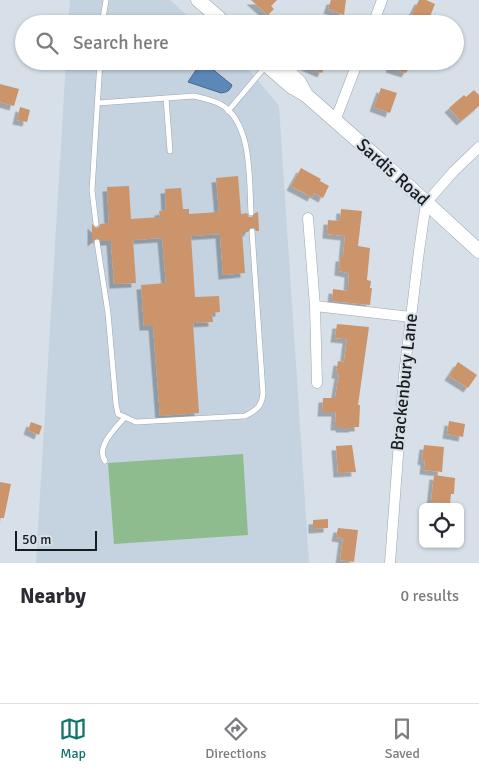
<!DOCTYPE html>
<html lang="en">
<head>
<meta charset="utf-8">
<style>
  body { margin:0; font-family:Signika,sans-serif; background:#f2f2f3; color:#2b2b33 }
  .controls { position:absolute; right:15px; bottom:15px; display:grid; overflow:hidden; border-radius:8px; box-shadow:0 1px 4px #0004 }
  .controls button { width:45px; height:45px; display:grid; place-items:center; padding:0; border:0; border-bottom:1px solid #e1e1e2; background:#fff; color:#2b2b33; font:25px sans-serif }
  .scale { position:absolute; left:15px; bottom:12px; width:82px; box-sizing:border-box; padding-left:5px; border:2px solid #191c1f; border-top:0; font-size:14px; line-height:18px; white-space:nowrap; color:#191c1f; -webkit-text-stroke:4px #d7e0e8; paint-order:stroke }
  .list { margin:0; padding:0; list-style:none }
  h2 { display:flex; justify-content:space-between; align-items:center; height:65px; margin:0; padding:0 20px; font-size:21px }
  h2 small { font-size:16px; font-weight:400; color:#7c7c81 }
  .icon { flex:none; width:28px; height:28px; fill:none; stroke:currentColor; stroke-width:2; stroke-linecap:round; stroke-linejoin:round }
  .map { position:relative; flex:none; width:479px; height:563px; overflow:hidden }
  .search { position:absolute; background:#fff; box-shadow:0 1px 4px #0004; left:15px; right:15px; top:15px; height:55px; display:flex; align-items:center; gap:12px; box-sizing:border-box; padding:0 18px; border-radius:28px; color:#7c7c81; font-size:19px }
  .sheet { height:140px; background:#fff }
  nav { display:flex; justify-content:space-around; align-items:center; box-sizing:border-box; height:70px; border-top:1px solid #e1e1e2; background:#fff; font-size:14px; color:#7c7c81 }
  nav a { display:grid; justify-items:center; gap:2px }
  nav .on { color:#0f766e }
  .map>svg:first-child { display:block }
  .built { fill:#c5d2df }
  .green { fill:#8fbc8e }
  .water { fill:#5c88b8; stroke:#48688a }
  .building { fill:#cc946a; filter:url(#shadow) }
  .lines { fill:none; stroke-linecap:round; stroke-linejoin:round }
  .service-casing { stroke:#9ea6ad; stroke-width:6 }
  .minor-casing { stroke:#9ea6ad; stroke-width:11 }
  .secondary-casing { stroke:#9ea6ad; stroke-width:15 }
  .service { stroke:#fff; stroke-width:5 }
  .minor { stroke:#fff; stroke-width:10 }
  .secondary { stroke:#fff; stroke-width:14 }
  .labels { text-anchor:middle; stroke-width:4; stroke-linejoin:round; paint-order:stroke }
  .street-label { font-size:18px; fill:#191c1f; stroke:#d7e0e8 }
</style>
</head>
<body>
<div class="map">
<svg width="479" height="563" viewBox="0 0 479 563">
  <defs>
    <filter id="shadow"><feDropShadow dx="-4.5" dy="4.5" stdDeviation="0" flood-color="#0004"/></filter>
  </defs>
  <rect width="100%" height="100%" fill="#d7e0e8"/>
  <path class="built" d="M70 0H170L197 24H68Z
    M66 61H239L252 73 279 106 309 563H36Z"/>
  <path class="green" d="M243 454 248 535 114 544 108 463Z"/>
  <path class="water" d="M205 63 232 85C230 91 227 92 221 93L188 82 198 67Z"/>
  <path class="building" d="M251 0H277L271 6 274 9 268 15Z
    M331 0H346L344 15 328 9Z
    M419 0H426L435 4 427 24H407Z
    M294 61H327L322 73Z
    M393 61H413L406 73 390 68Z
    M0 84 19 89 14 106 0 102Z
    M381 88 397 93 390 113 374 107Z
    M474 90 479 95V106L461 121 449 108 464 95 466 97Z
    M20 107 30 110 27 122 17 120Z
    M301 168 321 179 320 181 329 186 323 198 314 193 312 197 291 186Z
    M238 176 241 214 247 213 249 217H252L255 213 258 212 259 231H256L254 227H251L248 232H242L245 273 223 275 220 234 191 236 195 297 219 296 220 312 212 313 213 322 193 323 199 413 160 416 153 326H144L141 285 166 283 162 238 133 240 136 283 114 284 111 241H101L97 238 92 242V224L96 228 99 227 100 224 109 223 107 187 129 186 131 219 160 217 159 211 166 210 165 189 181 188 183 209H189V214L219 212 216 178Z
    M341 209 362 211 358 246 370 248 367 280 371 281 370 288H372L370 305 332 301 333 289 348 291 349 273 339 271 340 257H343L345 236 327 234 328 220 340 221Z
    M337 324 369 327 358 405H360L359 427H354L353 428H340V426H335L336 412H322L323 398H335L339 374H336L338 361 344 362 347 339 335 338Z
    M458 362 477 375 468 388 449 376Z
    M449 421 465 424 463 437 447 434Z
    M31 422 42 426 39 435 28 430Z
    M352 445 356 472 338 473 336 446Z
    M424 445 444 447 442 472 424 470 425 461 422 460Z
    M434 475 455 478 454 494H451L450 503 431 502Z
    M0 482 11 484 4 518H0Z
    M328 519V528L313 529V520Z
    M338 528 358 530 354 562 340 560 343 538 336 537Z"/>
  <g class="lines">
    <defs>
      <path id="service" d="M102 24 106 0
        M166 98 170 151
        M98 103 194 96C203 98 212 100 220 104 253 122 249 181 251 213
        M228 111 266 66
        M96 224 92 190 100 61
        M97 242 108 313 116 404 118 414 136 422 245 416C257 410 262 406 263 393L252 231
        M105 461C95 447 116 428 125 417"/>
      <path id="minor" d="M373 24 382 0
        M335 121 358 61
        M308 218 315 306 317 383
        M315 306 411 317
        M390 563 404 375 419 251 426 203 454 171 479 147"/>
      <path id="secondary" d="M198 0 218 17 224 24
        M262 61 292 87 306 95 299 82 276 61
        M306 95 380 160 479 251"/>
    </defs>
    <use href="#service" class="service-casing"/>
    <use href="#minor" class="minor-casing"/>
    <use href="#secondary" class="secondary-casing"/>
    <use href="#service" class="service"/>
    <use href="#minor" class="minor"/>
    <use href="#secondary" class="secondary"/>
  </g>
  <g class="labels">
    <g class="street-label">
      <text transform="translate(393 172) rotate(42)" y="6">Sardis Road</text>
      <text transform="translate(404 382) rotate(-84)" y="6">Brackenbury Lane</text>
    </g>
  </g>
</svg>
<div class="controls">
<button><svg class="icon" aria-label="locate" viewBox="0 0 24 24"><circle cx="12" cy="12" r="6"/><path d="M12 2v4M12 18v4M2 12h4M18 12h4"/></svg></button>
</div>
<div class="scale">50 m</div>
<div class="search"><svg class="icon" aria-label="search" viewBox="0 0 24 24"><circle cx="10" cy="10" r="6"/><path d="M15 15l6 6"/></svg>Search here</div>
</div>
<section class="sheet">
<h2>Nearby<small>0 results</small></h2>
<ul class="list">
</ul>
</section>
<nav>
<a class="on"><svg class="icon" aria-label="map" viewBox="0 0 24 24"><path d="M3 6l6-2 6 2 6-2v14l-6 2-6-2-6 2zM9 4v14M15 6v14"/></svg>Map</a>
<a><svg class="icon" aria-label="directions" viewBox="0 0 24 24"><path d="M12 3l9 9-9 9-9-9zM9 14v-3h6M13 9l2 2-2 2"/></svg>Directions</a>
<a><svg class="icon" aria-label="saved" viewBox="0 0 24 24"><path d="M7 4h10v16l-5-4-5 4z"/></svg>Saved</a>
</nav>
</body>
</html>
